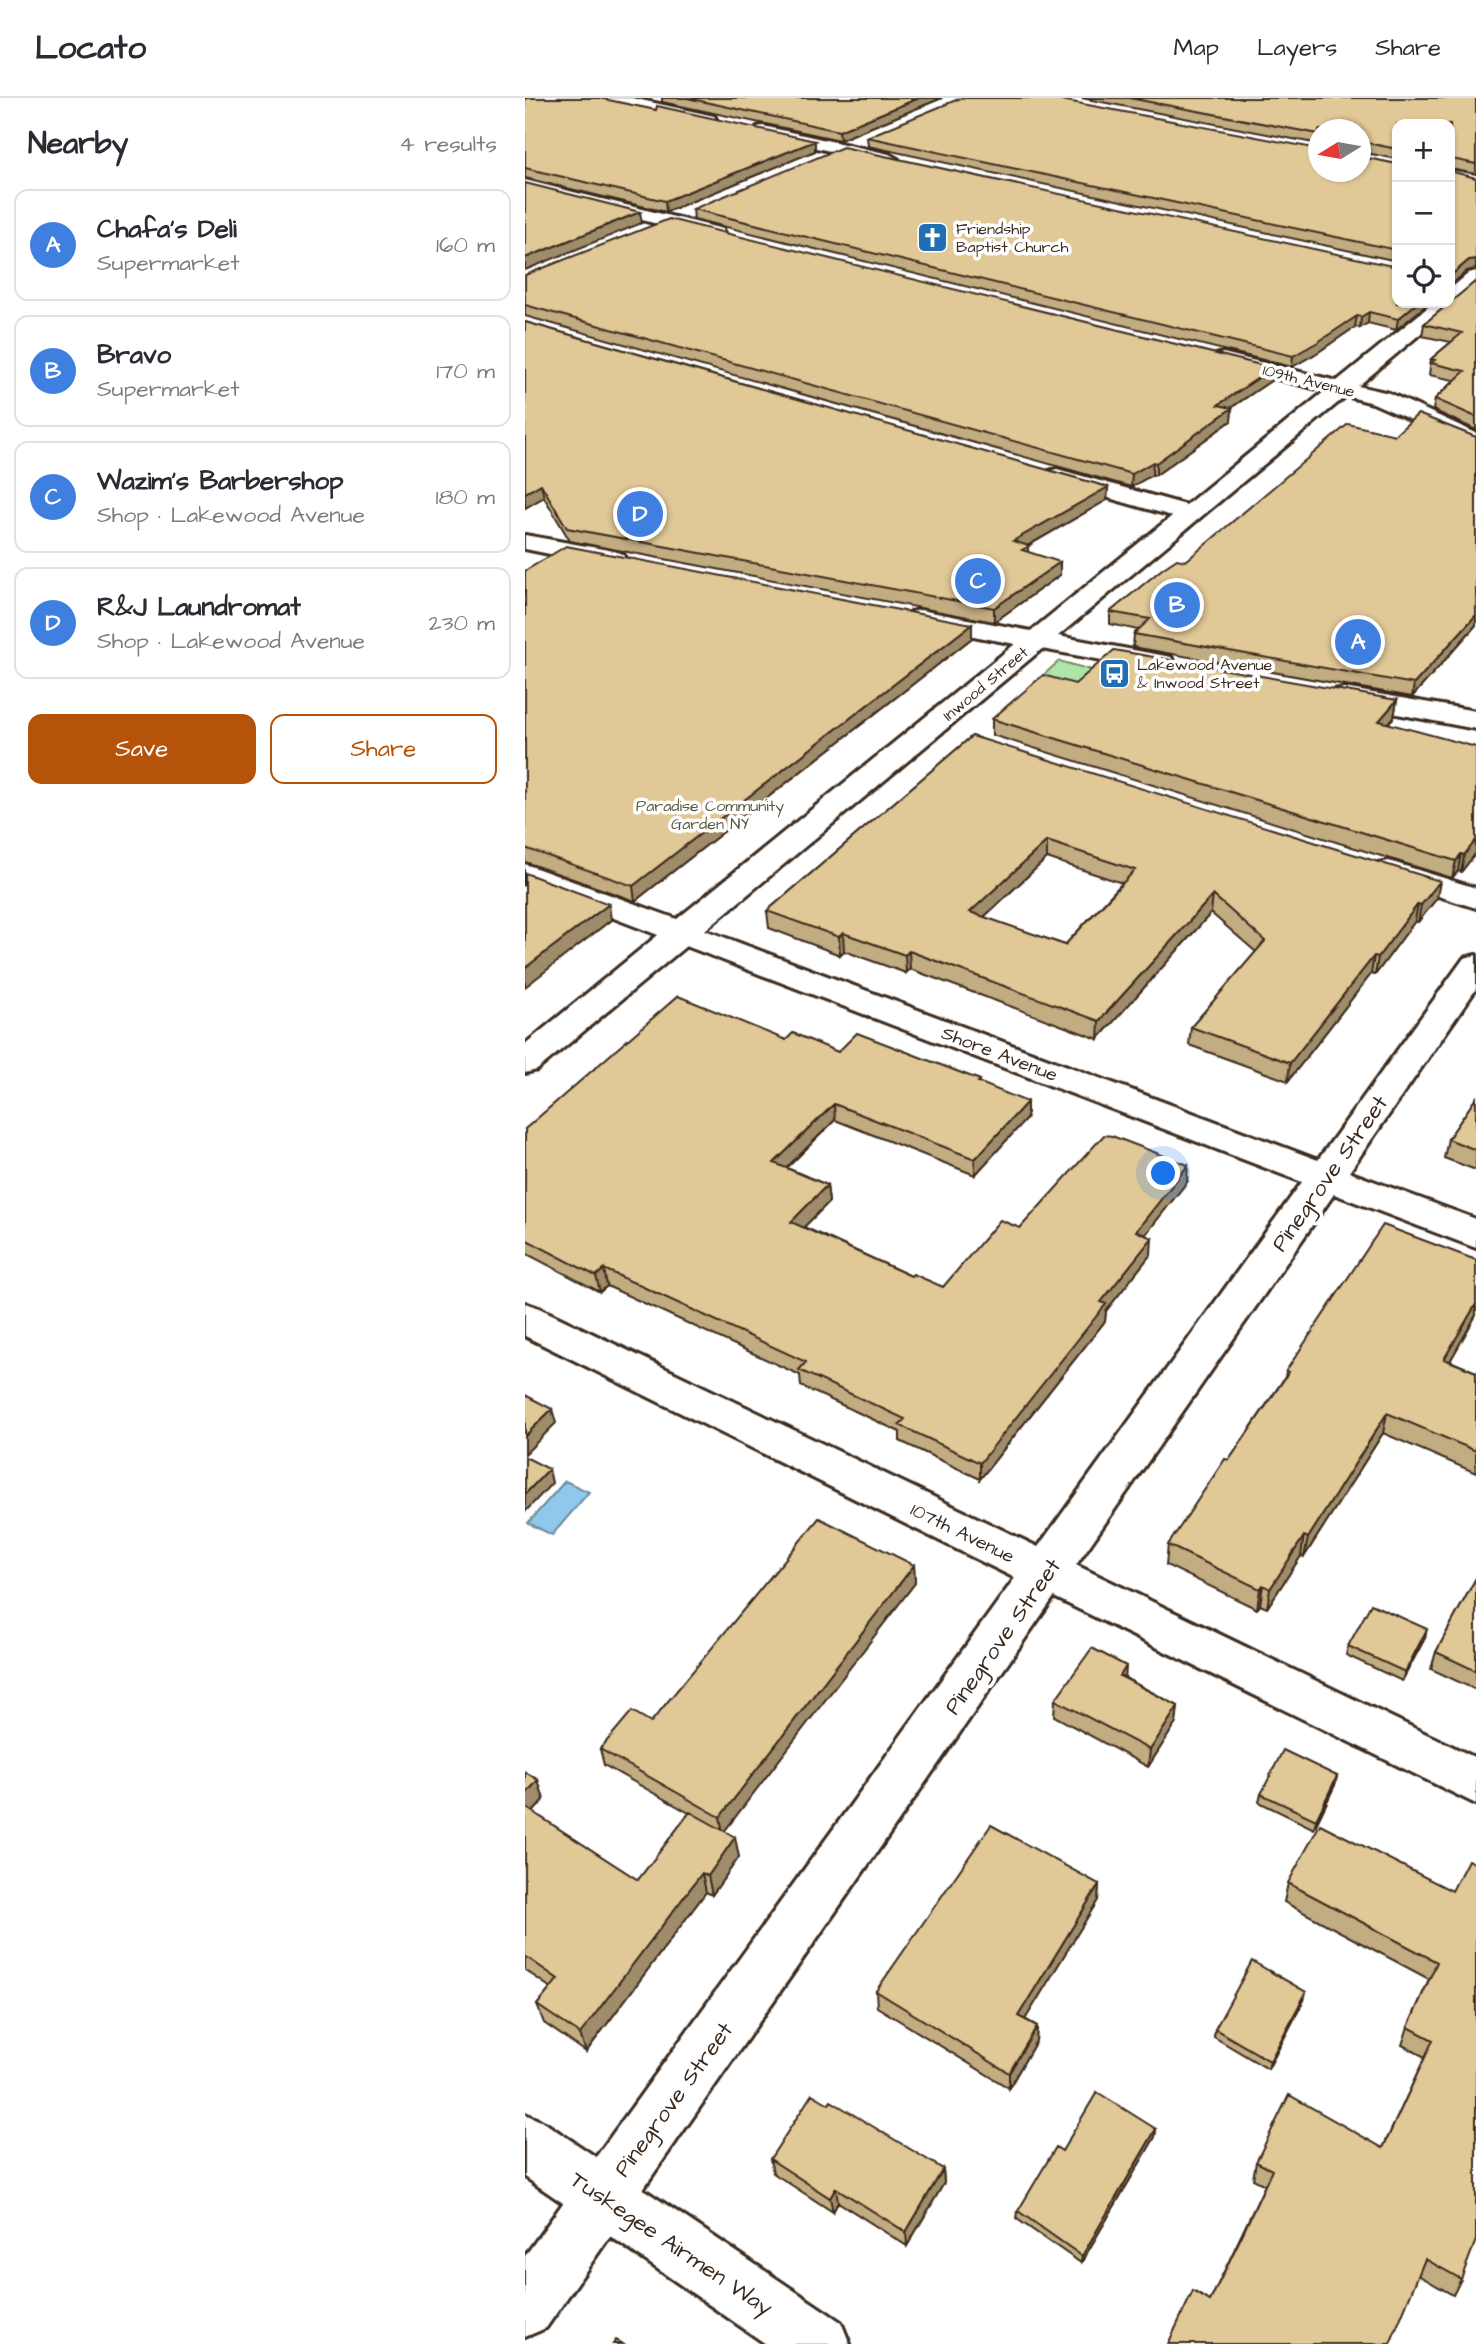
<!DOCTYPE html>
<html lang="en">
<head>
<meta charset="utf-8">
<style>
  body { margin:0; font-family:"Architects Daughter",sans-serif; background:#f7f7f7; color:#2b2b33 }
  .controls { position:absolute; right:21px; top:21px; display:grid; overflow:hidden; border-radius:14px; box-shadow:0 2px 5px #0004 }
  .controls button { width:63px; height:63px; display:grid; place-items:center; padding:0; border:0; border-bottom:2px solid #e1e1e2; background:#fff; color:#2b2b33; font:35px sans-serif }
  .compass { position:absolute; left:783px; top:21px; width:63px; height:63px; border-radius:50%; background:#fff; box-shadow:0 2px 5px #0004; rotate:259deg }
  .you { position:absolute; left:639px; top:1076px; width:24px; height:24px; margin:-18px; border:5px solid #fff; border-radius:50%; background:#1a73e8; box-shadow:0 0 0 10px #1a73e833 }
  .badge { display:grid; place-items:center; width:46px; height:46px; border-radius:50%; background:#b45309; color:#fff; font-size:23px; font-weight:700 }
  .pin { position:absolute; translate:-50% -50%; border:4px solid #fff; box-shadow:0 2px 7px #0006 }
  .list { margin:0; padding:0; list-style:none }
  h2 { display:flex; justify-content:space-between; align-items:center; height:91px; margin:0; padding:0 28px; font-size:30px }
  h2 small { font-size:23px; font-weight:400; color:#7c7c81 }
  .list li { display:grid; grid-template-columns:46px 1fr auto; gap:21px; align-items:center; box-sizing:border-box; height:112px; margin:0 14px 14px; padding:0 14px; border:2px solid #e1e1e2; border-radius:14px }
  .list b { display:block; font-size:26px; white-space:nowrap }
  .list p { margin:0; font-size:23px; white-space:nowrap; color:#7c7c81 }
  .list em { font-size:23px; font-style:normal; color:#7c7c81 }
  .actions { display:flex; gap:14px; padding:21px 28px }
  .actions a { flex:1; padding:16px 0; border:2px solid #b45309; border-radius:14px; text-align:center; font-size:24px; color:#b45309 }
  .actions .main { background:#b45309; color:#fff }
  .icon { flex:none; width:38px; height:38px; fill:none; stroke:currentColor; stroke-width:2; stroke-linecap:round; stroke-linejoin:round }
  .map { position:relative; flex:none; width:951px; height:2246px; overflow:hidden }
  header { display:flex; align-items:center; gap:42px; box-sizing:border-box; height:98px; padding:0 35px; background:#fff; border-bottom:2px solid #e1e1e2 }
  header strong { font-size:33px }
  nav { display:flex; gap:38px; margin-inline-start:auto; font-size:24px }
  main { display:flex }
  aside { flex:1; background:#fff }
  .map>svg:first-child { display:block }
  .green { fill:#aee5a8; stroke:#748863; stroke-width:2 }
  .water { fill:#8ec9ed; stroke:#6d899a; stroke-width:2 }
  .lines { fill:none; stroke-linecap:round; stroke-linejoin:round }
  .minor-casing { stroke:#3b2a1e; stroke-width:6 }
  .minor { fill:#fff; fill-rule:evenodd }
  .wall { fill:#c2ac82; stroke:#3b2a1e; stroke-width:2; fill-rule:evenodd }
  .shaded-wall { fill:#9e8c6a; stroke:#3b2a1e; stroke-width:2 }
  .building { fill:#e1c897; stroke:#3b2a1e; stroke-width:2; fill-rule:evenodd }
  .labels { text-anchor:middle; stroke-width:7; stroke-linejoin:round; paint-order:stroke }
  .far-poi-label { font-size:16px; fill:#3b2a1e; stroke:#fff; text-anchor:start }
  .far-street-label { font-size:16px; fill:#3b2a1e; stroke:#fff }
  .far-park-label { font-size:16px; fill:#585940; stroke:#fff }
  .street-label { font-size:19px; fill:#3b2a1e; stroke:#fff }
  .near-street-label { font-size:23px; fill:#3b2a1e; stroke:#fff }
</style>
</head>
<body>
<header>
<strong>Locato</strong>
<nav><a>Map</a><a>Layers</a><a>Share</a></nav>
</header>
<main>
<aside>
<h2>Nearby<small>4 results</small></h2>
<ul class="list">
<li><span class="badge" style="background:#3f7fe0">A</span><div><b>Chafa's Deli</b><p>Supermarket</p></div><em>160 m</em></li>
<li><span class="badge" style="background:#3f7fe0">B</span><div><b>Bravo</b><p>Supermarket</p></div><em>170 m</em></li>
<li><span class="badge" style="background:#3f7fe0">C</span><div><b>Wazim's Barbershop</b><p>Shop · Lakewood Avenue</p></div><em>180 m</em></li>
<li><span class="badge" style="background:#3f7fe0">D</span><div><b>R&amp;J Laundromat</b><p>Shop · Lakewood Avenue</p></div><em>230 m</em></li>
</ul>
<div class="actions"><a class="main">Save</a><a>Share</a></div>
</aside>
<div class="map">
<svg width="951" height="2246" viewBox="0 0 951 2246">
  <rect width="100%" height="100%" fill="#fff"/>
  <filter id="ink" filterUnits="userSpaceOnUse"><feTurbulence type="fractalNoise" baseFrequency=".0143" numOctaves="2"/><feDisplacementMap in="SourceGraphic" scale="14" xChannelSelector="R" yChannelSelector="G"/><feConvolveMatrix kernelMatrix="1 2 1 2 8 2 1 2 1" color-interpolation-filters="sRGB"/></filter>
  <g filter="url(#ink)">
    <path class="green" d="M534 563 574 574 512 632 471 620Z"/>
    <path class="water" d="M40 1383 64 1394 27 1437 3 1425Z"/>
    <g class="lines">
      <defs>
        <path id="minor" d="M77 0H107L189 18 191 21 183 26 85 5Z
          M238 28 364 56 373 61 364 66 232 37 230 33 232 29Z
          M0 82 198 131 200 135 191 141 0 92Z
          M951 173V189L833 288 864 295 951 335V351L848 305 821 298 533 538 646 559 650 565 646 571 636 573 517 551 180 832 793 1062 939 860 951 857V891L824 1074 951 1121V1150L809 1096 551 1467 951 1660V1706L529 1499 118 2091 316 2224 325 2246H241L85 2138 21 2230 0 2239V2158L38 2105 0 2079V2016L20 2025 71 2059 490 1480 0 1238V1205L14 1210 513 1449 777 1084 161 848 12 972 0 975V946L133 837 0 786V766L152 821 490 546 386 526 382 520 386 514 395 512 506 533 647 418 524 383 520 378 524 373 532 371 661 407 800 293 691 265 687 261 691 257 698 255 812 283 908 205H925V191L944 175Z
          M0 437 89 453 98 456 102 461 98 466 89 469 0 451Z
          M819 590 951 613V631L809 604 805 598 809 592Z
          M864 763 951 790V810L853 779 848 772 853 765Z"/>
      </defs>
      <use href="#minor" class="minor-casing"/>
      <use href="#minor" class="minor"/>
    </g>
    <path class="wall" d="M0 0 131 12 290 43V53L141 114 0 80Z
      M137 0H417L315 42 137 4Z
      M556 0H951V76L925 71V26H872V61L836 54 837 59 872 66V163L343 48 342 39 836 74 794 32V46Z
      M168 111 872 205H904L871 232 843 225 835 230 830 229 792 255 767 269 169 121Z
      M0 177 748 270 747 282 706 310H707L706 323 631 377H627L606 389 0 218Z
      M951 183V332L908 312 910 301 929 282 904 277 906 261 926 244 897 238 899 226Z
      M0 224 583 389 582 402 503 448V454L535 477 469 524 45 443 19 399 0 410Z
      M870 337 951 339V527L887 599 608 549 609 536 613 532 585 526V514L661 463Z
      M0 473 447 526V540L110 803 0 764Z
      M550 586 872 602 869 619 863 625 951 755 936 774 933 773 927 780 467 637V621Z
      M447 638 912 800 893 824 890 823 850 877 846 876 763 983 664 947 666 929 731 854 686 815 573 941 385 871 381 875 319 853 315 857 244 830 242 813ZM522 760 597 785 540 847 459 819Z
      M261 942 313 954 455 982V985L502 1020 450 1077 310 1022 262 1070 302 1087 304 1104 279 1129 386 1178 418 1189 495 1130 662 1084 620 1137 626 1156 581 1213 580 1223 455 1381 375 1343V1334L276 1288 275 1277 82 1188 75 1194 0 1155V1031Z
      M951 1000V1072L919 1060 923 1041Z
      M951 1162V1217L925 1263 951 1274V1375L858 1335 779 1459 776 1458 742 1510 735 1507 732 1511 641 1467 643 1447 704 1362 760 1279 761 1273Z
      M389 1467 390 1485 199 1733 214 1759 187 1797 181 1794 61 1954 19 1925 12 1907 26 1890 0 1872V1674L13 1682 19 1702 8 1714 113 1782 164 1715 79 1667 75 1651 126 1624Z
      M951 1480V1592L906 1571 911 1554Z
      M900 1540 877 1583 821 1557 823 1548Z
      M600 1580 653 1608 651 1625 623 1669 529 1618 530 1602Z
      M812 1678 810 1687 789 1731 734 1704 736 1696Z
      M763 1785 927 1793 936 2181 928 2197 893 2177 685 2203 740 2087 728 2081 731 2064 858 2050 900 1959 877 1947 883 1929 904 1881 759 1804Z
      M574 1786 573 1802 500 1921 512 1928 511 1943 484 1990 352 1909 351 1893Z
      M779 1902 743 1971 689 1939 690 1931Z
      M304 2006 418 2071 419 2085 382 2148 313 2104 308 2114 248 2075 245 2061Z
      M631 2031 630 2039 556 2165 492 2121 493 2113 537 2053Z"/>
    <path class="shaded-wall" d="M394 0H417L315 42 314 33Z
      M290 43V53L141 114 140 103Z
      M115 114 117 125 0 172V160Z
      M951 161V171L942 173 925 188V178L944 162Z
      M892 205H904L871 232 873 221Z
      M844 214 843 225 835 230 836 219Z
      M832 218 830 229 792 255 767 269 768 258Z
      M748 270 747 282 692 319 693 307Z
      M707 310 706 323 631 377V365Z
      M628 364 627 377 606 389 607 376Z
      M16 386 19 399 0 410V395Z
      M583 389 582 402 488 456V443Z
      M535 464V477L469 524V510Z
      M951 517V527L887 599 889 586Z
      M447 526V540L110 803 108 788Z
      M872 602 869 619 851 639 854 623Z
      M951 742V755L936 774 939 757Z
      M522 743V760L445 832V814Z
      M936 756 933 773 927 780 931 763Z
      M915 783 912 800 893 824 896 807Z
      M688 797 686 815 573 941 574 923Z
      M84 806 86 822 0 889V870Z
      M893 806 890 823 850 877 853 859Z
      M318 835 319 853 315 857 314 839Z
      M384 853 385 871 381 875 380 857Z
      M849 858 846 876 763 983 765 965Z
      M502 1004V1020L450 1077V1061Z
      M309 1006 310 1022 250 1081 249 1065Z
      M663 1067 662 1084 610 1150 611 1133Z
      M302 1087 304 1104 268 1140 266 1124Z
      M627 1140 626 1156 581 1213 580 1223 455 1381V1365L576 1204Z
      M79 1171 82 1188 75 1194 71 1178Z
      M951 1206V1217L915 1281 919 1261Z
      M27 1311 31 1325 0 1356V1338Z
      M862 1315 858 1335 779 1459 783 1440Z
      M24 1371 27 1385 0 1414V1396Z
      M779 1438 776 1458 742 1510 745 1491Z
      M389 1467 390 1485 198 1735 195 1719Z
      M738 1487 735 1507 732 1511 735 1491Z
      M902 1531 900 1540 877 1583 880 1574Z
      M601 1568 600 1585 595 1578Z
      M653 1608 651 1625 623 1669 625 1652Z
      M812 1678 810 1687 789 1731 791 1722Z
      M13 1682 19 1702 0 1723V1697Z
      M210 1739 214 1759 187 1797 183 1778Z
      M177 1775 181 1794 61 1954 55 1936Z
      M574 1786 573 1802 493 1933V1918Z
      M781 1894 779 1902 743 1971 745 1963Z
      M512 1928 511 1943 484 1990V1975Z
      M631 2031 630 2039 556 2165 557 2158Z
      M418 2071 419 2085 382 2148 381 2134Z
      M311 2090 313 2104 308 2114 305 2100Z"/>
    <path class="building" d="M0 0H74L131 12 132 8 290 43 140 103 0 70Z
      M162 0H394L314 33Z
      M436 0H526L794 51V74H836V52L837 59 872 66V152L342 39Z
      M604 0H951V66L927 61 925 62V26H872V51L838 44 836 45V32H794V36Z
      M318 49 872 169V205H892L873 221 844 214 836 219 832 218 793 244 768 258 168 111Z
      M925 73 951 80V161L944 162 925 178V181Z
      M0 85 115 114 0 160Z
      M144 121 748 270 693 307 707 310 631 365 628 364 607 376 0 207V177Z
      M951 183V319L910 301 940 273 906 265 910 262 906 261 937 235 899 226Z
      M0 224 583 389 488 443 504 448 497 452 535 464 469 510 42 430 16 386 0 395Z
      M893 316 951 339V517L889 586 609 536 625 521 585 514 637 471 652 461 661 463 823 326 870 337Z
      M41 448 447 526 108 788 0 750V473Z
      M589 552 872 602 854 623 951 649V742L939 757 936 756 931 763 467 621 518 577 550 586Z
      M447 638 915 783 896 807 893 806 853 859 849 858 765 965 666 929 740 843 688 797 574 923 384 853 380 857 318 835 314 839 242 813ZM522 743 610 772 540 847 445 814Z
      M0 775 84 806 0 870Z
      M153 898 261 942 268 935 313 954 332 935 455 982 453 984 502 1004 450 1061 309 1006 249 1065 302 1087 266 1124 386 1178 388 1176 418 1189 475 1122 495 1130 579 1037 587 1038 663 1067 611 1133 627 1140 576 1204 581 1206 455 1365 374 1327 380 1321 274 1272 281 1264 79 1171 71 1178 0 1141V1031Z
      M951 1000V1052L923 1041Z
      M858 1127 951 1162V1206L919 1261 951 1274V1353L862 1315 783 1440 779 1438 745 1491 738 1487 735 1491 643 1447 700 1361 704 1362 764 1274 761 1273Z
      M0 1297 27 1311 0 1338Z
      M0 1359 24 1371 0 1396Z
      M294 1420 389 1467 195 1719 75 1651 107 1613 126 1624Z
      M951 1480V1573L911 1554Z
      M846 1506 902 1531 880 1574 823 1548Z
      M567 1550 601 1568 595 1578 653 1608 625 1652 530 1602Z
      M758 1652 812 1678 791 1722 736 1696Z
      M0 1674 13 1682 0 1697Z
      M0 1709 113 1782 165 1714 210 1739 183 1778 177 1775 55 1936 12 1907 33 1881 0 1858Z
      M795 1726 927 1793 943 1762 951 1766V2142L936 2181 900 2161 865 2246H643L668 2193 685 2203 718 2135 747 2072 731 2064 764 1997 858 2050 908 1942 883 1929 912 1864 763 1785Z
      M466 1727 574 1786 493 1918 512 1928 484 1975 351 1893Z
      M727 1863 781 1894 745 1963 690 1931Z
      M572 1994 631 2031 557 2158 493 2113 531 2049 537 2053Z
      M287 1996 304 2006 306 2003 418 2071 381 2134 311 2090 305 2100 245 2061Z
      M91 2242 97 2246H88Z"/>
  </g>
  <defs>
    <symbol id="church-square" viewBox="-11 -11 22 22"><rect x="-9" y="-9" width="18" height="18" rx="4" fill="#1f6fb2" stroke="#fff"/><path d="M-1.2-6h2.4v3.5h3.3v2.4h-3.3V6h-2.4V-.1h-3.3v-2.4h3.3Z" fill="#fff"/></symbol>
    <symbol id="bus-square" viewBox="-11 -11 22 22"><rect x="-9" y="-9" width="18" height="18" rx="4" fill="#1f6fb2" stroke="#fff"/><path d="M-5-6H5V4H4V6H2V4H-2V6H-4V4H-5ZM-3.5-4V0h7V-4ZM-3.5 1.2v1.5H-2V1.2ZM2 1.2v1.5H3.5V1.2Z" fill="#fff"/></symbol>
  </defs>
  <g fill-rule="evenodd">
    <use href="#church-square" x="390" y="122" width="35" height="35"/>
    <use href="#bus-square" x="572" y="558" width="35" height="35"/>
  </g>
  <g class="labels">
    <g class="far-poi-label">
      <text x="431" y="136">Friendship<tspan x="431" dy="18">Baptist Church</tspan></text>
      <text x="612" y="572">Lakewood Avenue<tspan x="612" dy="18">&amp; Inwood Street</tspan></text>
    </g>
    <g class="far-street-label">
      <text transform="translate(784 282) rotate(14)" y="6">109th Avenue</text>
      <text transform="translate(460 585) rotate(-40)" y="6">Inwood Street</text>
    </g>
    <g class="far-park-label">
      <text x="185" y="713">Paradise Community<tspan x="185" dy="18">Garden NY</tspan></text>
    </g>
    <g class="street-label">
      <text transform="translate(475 955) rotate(21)" y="7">Shore Avenue</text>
      <text transform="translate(438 1434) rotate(26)" y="7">107th Avenue</text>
    </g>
    <g class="near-street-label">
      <text transform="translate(804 1075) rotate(-55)" y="8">Pinegrove Street</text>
      <text transform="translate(477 1538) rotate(-55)" y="8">Pinegrove Street</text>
      <text transform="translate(148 2001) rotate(-54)" y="8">Pinegrove Street</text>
      <text transform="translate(147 2145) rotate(34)" y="8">Tuskegee Airmen Way</text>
    </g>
  </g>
</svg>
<div class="controls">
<button>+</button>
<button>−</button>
<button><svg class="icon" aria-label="locate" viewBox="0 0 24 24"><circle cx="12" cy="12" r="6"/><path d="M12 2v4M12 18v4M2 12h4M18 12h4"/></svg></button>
</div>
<svg class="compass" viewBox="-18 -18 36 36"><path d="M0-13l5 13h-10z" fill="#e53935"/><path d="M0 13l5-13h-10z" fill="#7c7c81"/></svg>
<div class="you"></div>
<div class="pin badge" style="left:833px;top:544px;background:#3f7fe0">A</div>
<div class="pin badge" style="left:652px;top:507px;background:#3f7fe0">B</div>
<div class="pin badge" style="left:453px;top:483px;background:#3f7fe0">C</div>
<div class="pin badge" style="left:115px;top:416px;background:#3f7fe0">D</div>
</div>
</main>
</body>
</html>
